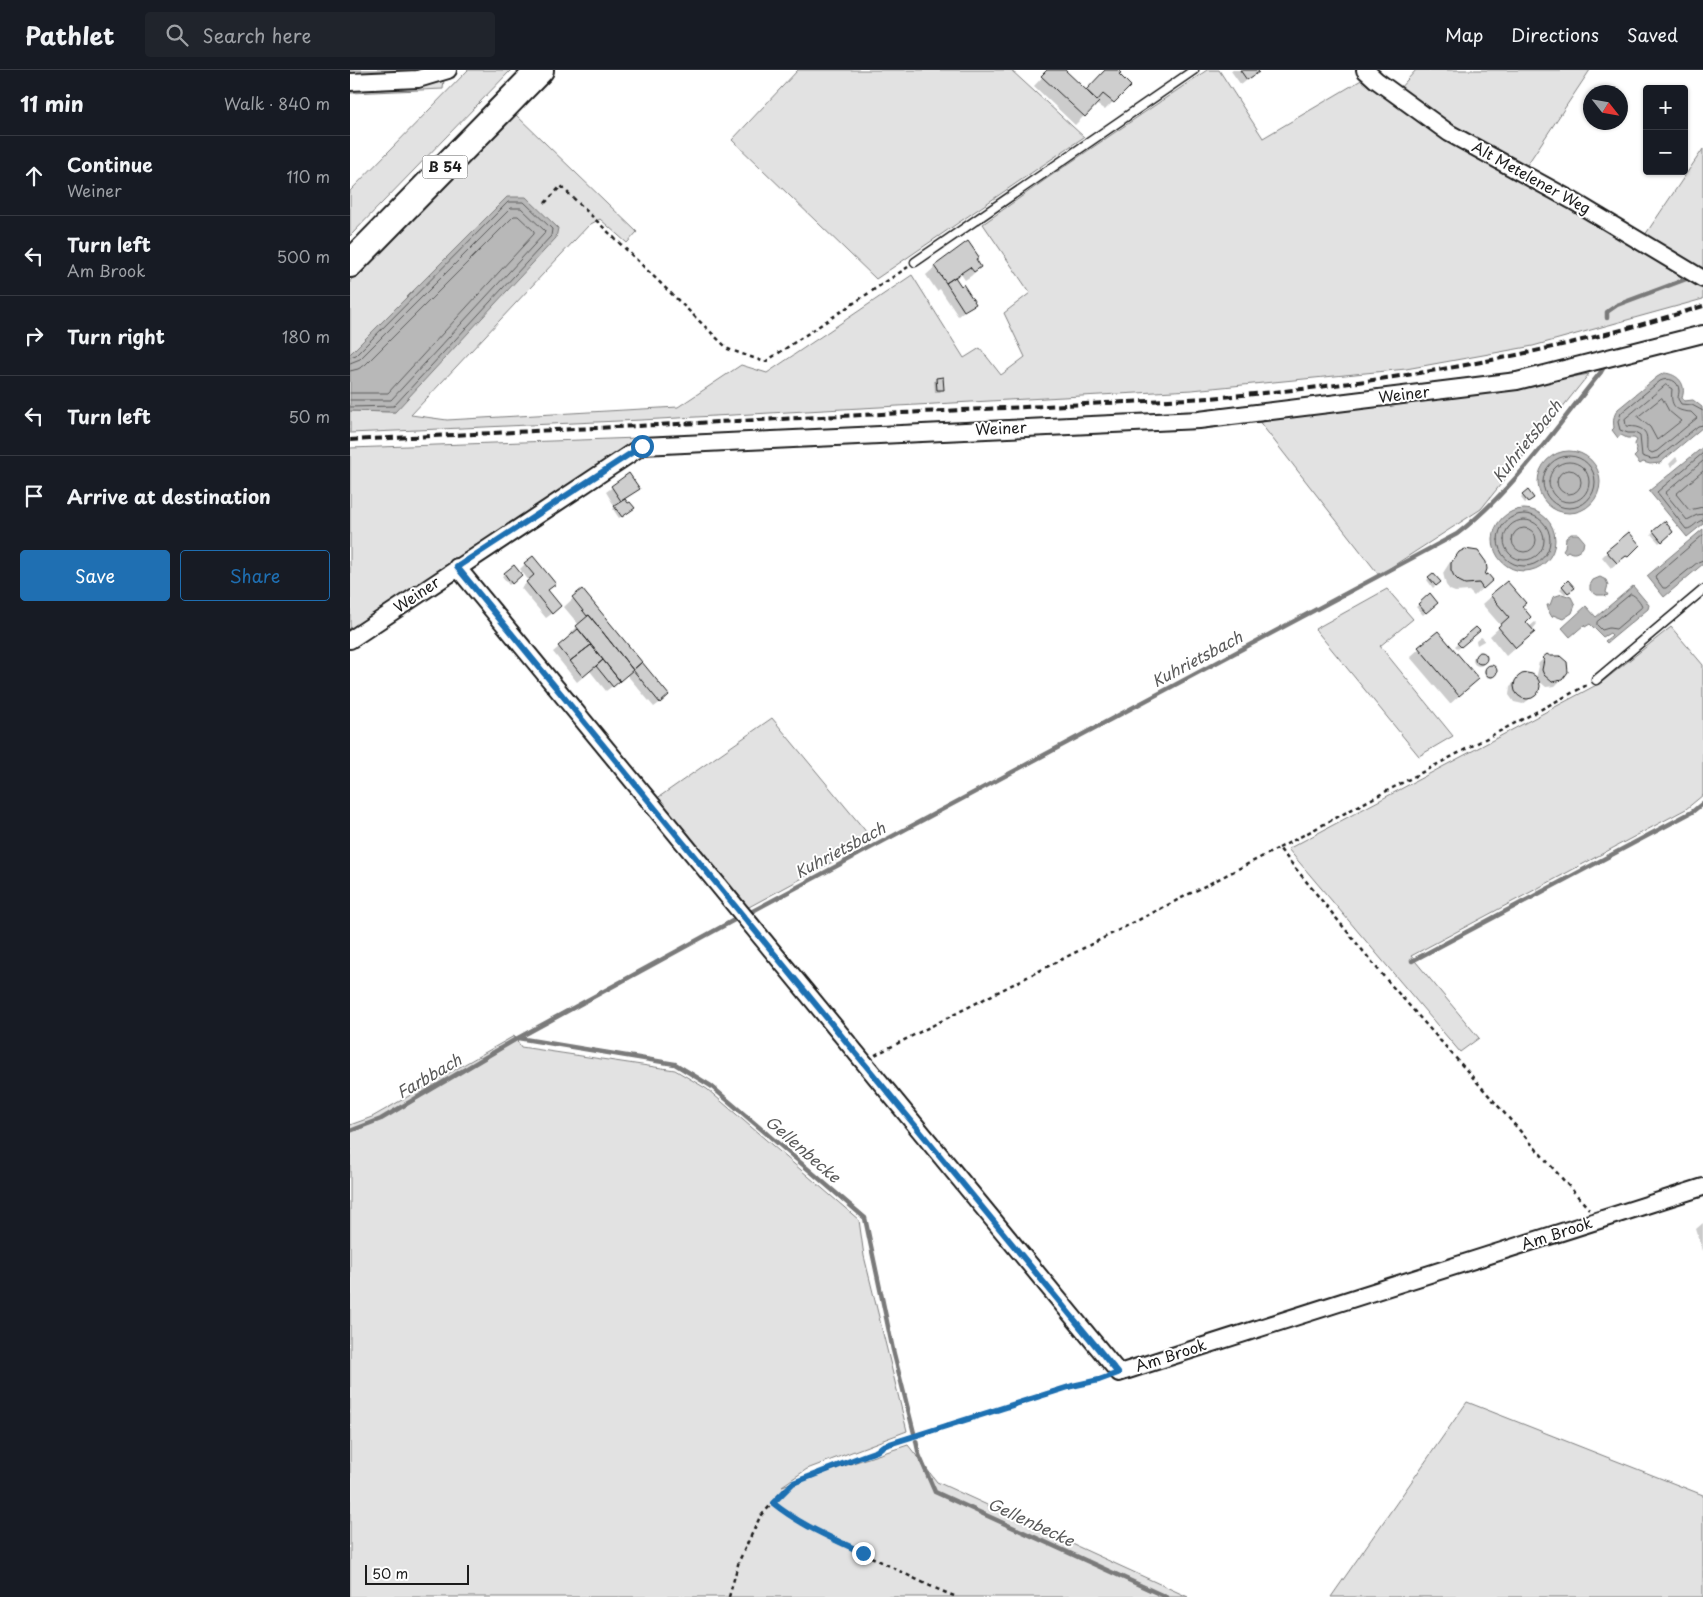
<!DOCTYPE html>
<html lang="en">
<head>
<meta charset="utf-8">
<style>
  body { margin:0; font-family:"Playpen Sans",sans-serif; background:#20242c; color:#f1f3f6 }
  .controls { position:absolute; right:15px; top:15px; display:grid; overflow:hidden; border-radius:5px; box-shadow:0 1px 4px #0004 }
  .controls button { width:45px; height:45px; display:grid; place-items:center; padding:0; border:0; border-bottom:1px solid #363941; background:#171b24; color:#f1f3f6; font:25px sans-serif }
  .compass { position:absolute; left:1233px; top:15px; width:45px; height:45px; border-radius:50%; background:#171b24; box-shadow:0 1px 4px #0004; rotate:121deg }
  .scale { position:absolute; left:15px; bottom:12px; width:104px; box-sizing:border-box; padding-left:5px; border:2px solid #1c1c1c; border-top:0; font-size:14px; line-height:18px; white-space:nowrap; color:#1c1c1c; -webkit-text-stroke:4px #fff; paint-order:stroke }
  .stop { position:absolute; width:15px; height:15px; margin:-11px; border:4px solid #1f6fb2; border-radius:50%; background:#fff }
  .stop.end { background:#1f6fb2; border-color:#fff; box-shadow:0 1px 5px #0008 }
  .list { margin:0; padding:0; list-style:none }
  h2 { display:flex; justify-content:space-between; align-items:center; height:65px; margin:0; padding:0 20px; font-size:21px }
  h2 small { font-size:16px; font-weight:400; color:#9ea1a6 }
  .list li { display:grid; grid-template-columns:32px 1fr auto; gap:15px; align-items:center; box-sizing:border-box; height:80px; padding:0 20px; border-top:1px solid #363941 }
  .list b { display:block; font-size:19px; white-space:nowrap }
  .list p { margin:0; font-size:16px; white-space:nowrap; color:#9ea1a6 }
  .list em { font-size:16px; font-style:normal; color:#9ea1a6 }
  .actions { display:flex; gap:10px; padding:15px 20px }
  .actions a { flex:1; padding:11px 0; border:1px solid #1f6fb2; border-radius:5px; text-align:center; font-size:18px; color:#1f6fb2 }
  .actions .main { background:#1f6fb2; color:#fff }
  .icon { flex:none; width:28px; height:28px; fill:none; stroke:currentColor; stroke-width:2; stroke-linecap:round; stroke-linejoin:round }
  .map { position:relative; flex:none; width:1353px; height:1527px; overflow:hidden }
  header { display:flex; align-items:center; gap:30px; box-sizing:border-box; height:70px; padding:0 25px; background:#171b24; border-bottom:1px solid #363941 }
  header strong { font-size:24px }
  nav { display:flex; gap:28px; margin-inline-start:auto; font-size:18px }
  .search { width:350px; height:45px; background:#20242c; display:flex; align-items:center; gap:12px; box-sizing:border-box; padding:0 18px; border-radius:5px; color:#9ea1a6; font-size:19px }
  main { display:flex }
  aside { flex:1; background:#171b24 }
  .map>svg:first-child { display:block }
  .green { fill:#e2e2e2; stroke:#7f7f7f }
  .water { fill:#b8b8b8; stroke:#7a7a7a }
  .shadow { fill:#0003 }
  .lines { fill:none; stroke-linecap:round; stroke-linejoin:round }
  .shore { stroke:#5a5a5a; stroke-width:1 }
  .stream { stroke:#7a7a7a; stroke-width:4.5 }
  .building { fill:#cecece; stroke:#1c1c1c }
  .service-casing { stroke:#1c1c1c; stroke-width:11 }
  .minor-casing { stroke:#1c1c1c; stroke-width:20 }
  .trunk-casing { stroke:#1c1c1c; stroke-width:30 }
  .path { stroke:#1c1c1c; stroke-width:2.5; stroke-dasharray:4 4; stroke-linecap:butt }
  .service { stroke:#fff; stroke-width:8 }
  .minor { stroke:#fff; stroke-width:16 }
  .trunk { stroke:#fff; stroke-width:26 }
  .rail { stroke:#1c1c1c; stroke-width:4; stroke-dasharray:8 4; stroke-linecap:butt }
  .route { stroke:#1f6fb2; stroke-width:6 }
  .labels { text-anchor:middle; stroke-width:4; stroke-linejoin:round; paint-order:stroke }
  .shield { fill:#fff; stroke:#606060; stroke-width:1 }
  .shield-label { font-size:14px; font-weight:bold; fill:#1c1c1c }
  .street-label { font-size:15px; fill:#1c1c1c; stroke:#fff }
  .water-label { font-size:16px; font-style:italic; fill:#5a5a5a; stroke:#fff }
</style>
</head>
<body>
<header>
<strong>Pathlet</strong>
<div class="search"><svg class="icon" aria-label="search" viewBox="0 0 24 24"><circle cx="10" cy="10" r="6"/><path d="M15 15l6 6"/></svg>Search here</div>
<nav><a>Map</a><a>Directions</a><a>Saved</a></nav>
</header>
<main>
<aside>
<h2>11 min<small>Walk · 840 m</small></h2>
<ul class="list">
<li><svg class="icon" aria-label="ahead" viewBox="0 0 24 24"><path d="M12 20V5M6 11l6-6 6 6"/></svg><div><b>Continue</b><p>Weiner</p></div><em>110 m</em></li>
<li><svg class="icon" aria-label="left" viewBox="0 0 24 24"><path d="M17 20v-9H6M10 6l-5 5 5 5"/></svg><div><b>Turn left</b><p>Am Brook</p></div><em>500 m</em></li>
<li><svg class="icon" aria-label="right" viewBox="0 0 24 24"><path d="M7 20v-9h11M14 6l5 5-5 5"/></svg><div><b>Turn right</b></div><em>180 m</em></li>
<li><svg class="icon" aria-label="left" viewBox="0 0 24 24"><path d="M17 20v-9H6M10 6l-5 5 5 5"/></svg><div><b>Turn left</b></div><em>50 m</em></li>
<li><svg class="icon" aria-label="arrive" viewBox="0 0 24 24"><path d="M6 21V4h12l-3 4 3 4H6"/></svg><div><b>Arrive at destination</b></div></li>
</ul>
<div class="actions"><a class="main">Save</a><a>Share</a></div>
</aside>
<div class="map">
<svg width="1353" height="1527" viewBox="0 0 1353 1527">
  <rect width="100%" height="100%" fill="#fff"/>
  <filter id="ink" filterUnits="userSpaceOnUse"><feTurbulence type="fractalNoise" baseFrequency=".02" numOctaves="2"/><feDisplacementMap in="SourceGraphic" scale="10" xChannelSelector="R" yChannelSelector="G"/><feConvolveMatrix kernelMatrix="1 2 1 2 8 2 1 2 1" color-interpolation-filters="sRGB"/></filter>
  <g filter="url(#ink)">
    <path class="green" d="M0 0H95L93 19 0 23Z
      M118 0H161L0 166V121Z
      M448 0H661L734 67 526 209 382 70Z
      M857 0H869L913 68 1013 9 1100 72 1224 137 1353 218V229L1183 276 1056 299 842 320 291 350 0 363V341L45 342 0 284V211L164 43 287 162 277 173 250 149 239 155 61 345 97 350 328 337 391 295 417 303 562 205 614 288 630 278 651 305 675 287 654 243 680 223 633 154 699 107Z
      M1066 0H1240L1175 98 1102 59 1049 19Z
      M1353 79V200L1295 165Z
      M1239 304 1131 439 1029 505 908 350 1154 319Z
      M288 368 0 563V378Z
      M1037 519 1063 549 1030 576 1103 666 1069 686 965 559Z
      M1321 557 1353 595V725L1336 739 1061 886 1129 968 1110 982 938 779 1252 612Z
      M422 648 523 770 397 838 306 729Z
      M164 966 171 977 325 1000 357 1019 509 1150 514 1186 557 1361 457 1399 432 1416 558 1375 587 1412 838 1527H0V1055L22 1047Z
      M1117 1332 1353 1425V1527H981Z"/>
    <path class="water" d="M157 127H176L208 158 206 168 45 342 0 341V284Z
      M1314 303C1328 304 1337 314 1332 328L1334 331 1343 330 1352 337 1353 357 1310 393 1300 394 1293 392 1290 394 1284 387 1287 384 1285 374 1287 370 1284 368H1277L1271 365 1268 368 1262 360 1264 358C1263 351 1263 346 1268 339L1307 307Z
      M1353 377V454L1337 467 1299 421Z
      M1188 412a31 31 0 1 1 62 0a31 31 0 1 1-62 0Z
      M1143 470a31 31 0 1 1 62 0a31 31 0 1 1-62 0Z
      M1353 459V494L1314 527 1297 506Z
      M1221 464H1228L1234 471 1233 477C1229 483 1223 485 1218 481L1215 483 1213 480 1215 477 1216 468Z
      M1250 507 1256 510 1258 515 1256 522 1258 525 1255 526 1254 525H1247L1240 520V515L1243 510Z
      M1283 516 1299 535 1298 539 1257 573 1255 571 1262 565 1260 563 1253 567 1240 554 1235 557 1234 555 1220 567 1212 558 1236 536 1246 547Z
      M1212 524 1221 527 1225 535 1222 543 1213 549 1203 545 1202 547 1199 542 1197 535H1200L1203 527Z"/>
    <path class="shadow" d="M699 0H714L736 22 757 0H765L779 15 755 40 746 34 725 55 684 16Z
      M883 0H906L907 2 891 15 881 1Z
      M624 189 630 197 621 206 615 210 611 204 605 209 624 233 608 246 590 219 587 221 576 205 585 197Z
      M587 309 592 320 590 322H585L584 311Z
      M1326 387 1328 390 1321 397 1319 394Z
      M279 405 288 419 274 430 281 441 269 448 263 439 265 437 256 422Z
      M1177 421 1180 430 1175 433 1171 428Z
      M1315 453 1322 462 1309 473 1301 464Z
      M1283 480 1261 498 1252 487 1257 482Z
      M1128 482 1132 486 1136 499 1133 507 1141 510 1124 526 1119 521 1105 522 1100 520 1096 515 1093 503 1100 492 1110 483Z
      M175 494 197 521 204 542 196 548 171 518 179 511 170 499Z
      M164 496 171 505 159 515 152 506Z
      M1083 504 1089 512 1083 518 1077 510Z
      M1218 512 1223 518 1215 524 1210 519Z
      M232 520 312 631 304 637 277 605 256 621 240 601 227 612 203 582 220 568 218 566 229 555 214 537Z
      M1080 525 1087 533 1073 545 1066 537Z
      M1141 526 1170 537 1175 552 1179 557 1185 552 1187 554 1174 570 1156 586 1140 566 1151 556 1132 534Z
      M1126 558 1128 561 1108 579 1105 576Z
      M1088 562 1128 609 1100 634 1060 587Z
      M1131 567 1134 569V571L1127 575 1126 571Z
      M1123 590a6 6 0 1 1 12 0a6 6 0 1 1-12 0Z
      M1193 589 1211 610 1205 616 1196 617 1189 611 1187 622 1181 628 1173 634 1164 632 1159 625 1160 616 1174 604 1183 605 1186 609 1189 596 1188 594Z
      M1134 602a6 6 0 1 1 12 0a6 6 0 1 1-12 0Z
      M1353 1153V1181L1346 1159Z"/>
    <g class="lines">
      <path class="shore" d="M0 287 6 285 158 132H174L202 159 201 166 44 336 0 337
        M0 293 10 289 161 138H171L195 161 194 164 41 330H0
        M0 301 8 299 15 295 164 146H168L184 161V164L38 323H0
        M1316 315 1322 319C1320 336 1325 341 1341 342L1347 348 1307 381 1302 383 1297 380C1296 372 1300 362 1289 358 1285 356 1280 357 1276 356L1275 349Z
        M1312 328 1319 341 1331 351 1307 370 1300 357 1288 347Z
        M1353 341 1342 335 1331 334 1328 329C1328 326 1329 323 1329 321 1329 310 1318 307 1310 311L1271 343 1268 352 1270 360 1278 363H1285L1290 366 1292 386 1301 389 1308 388 1348 356 1353 355
        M1353 383 1307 422 1336 459C1343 459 1346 451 1353 450
        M1193 412a26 26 0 1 1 52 0a26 26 0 1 1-52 0Z
        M1353 391 1315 423 1337 450 1347 445 1353 444
        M1199 412a20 20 0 1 1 40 0a20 20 0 1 1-40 0Z
        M1207 412a12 12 0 1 1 24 0a12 12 0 1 1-24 0Z
        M1353 401 1326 424 1339 440 1353 437
        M1148 470a26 26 0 1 1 52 0a26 26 0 1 1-52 0Z
        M1154 470a20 20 0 1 1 40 0a20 20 0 1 1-40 0Z
        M1162 470a12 12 0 1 1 24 0a12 12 0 1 1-24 0Z
        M1353 465 1306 505 1305 507 1313 518H1316L1348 492 1353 490
        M1281 524C1285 525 1292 533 1292 537L1266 559 1259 558 1252 560 1247 555V552Z"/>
      <path class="stream" d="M1257 248V242L1267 235 1339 208
        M399 843 1107 464C1164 420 1206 357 1251 302L1256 293
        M1062 891 1342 742 1353 733
        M168 968 325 994 361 1016 515 1148 543 1280 564 1363
        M0 1061 31 1049 168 968 386 849
        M566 1371 569 1385 585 1422 816 1527"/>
    </g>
    <path class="building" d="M697 0H715L749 32 735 47 691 6Z
      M755 0H768L771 3 769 4 781 16 764 33 753 24 747 31 736 20Z
      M890 0H907L909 2 897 10Z
      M618 171 629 187 626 189 631 197 624 202 620 197 596 213 584 196Z
      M605 207 611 216 613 214 626 234 614 241 596 213Z
      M593 307 594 320H587L586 308Z
      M279 403 290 419 271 431 261 416Z
      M1178 420 1184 428 1178 432 1172 425Z
      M275 429 278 433 280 432 285 438 272 447 264 436Z
      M1315 451 1323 462 1312 472 1303 461Z
      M1279 462 1290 475 1278 487 1276 486 1267 493 1256 481Z
      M1115 479 1128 481 1136 492 1137 499 1135 505 1138 504 1143 510 1133 519 1129 513 1115 514 1109 511 1104 506 1101 500V493L1109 482Z
      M183 486 206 514 198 520 211 536 202 544 176 512 184 505 174 493Z
      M164 495 172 505 162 514 154 503Z
      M1083 503 1091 512 1086 516 1078 507Z
      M1218 510 1225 518 1218 523 1212 516Z
      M1157 511 1176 533 1172 536 1181 547 1176 552 1185 562 1166 578 1148 557 1159 547 1140 525Z
      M232 519 292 592 283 600 239 545 237 546 222 527Z
      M1080 523 1088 533 1076 543 1068 534Z
      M239 545 283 600 270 611 226 556Z
      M1126 557 1130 561 1111 577 1107 573Z
      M228 559 241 575 220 591 208 576Z
      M1088 561 1129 609 1109 626 1068 577Z
      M241 575 253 590 233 607 220 591Z
      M1125 588a6 6 0 1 1 12 0a6 6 0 1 1-12 0Z
      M1197 584 1200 586H1210L1217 592 1218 602 1212 610 1202 612 1194 605 1192 600 1194 590 1192 588Z
      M253 590 270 611 263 617 246 596Z
      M292 592 319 625 310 633 283 600Z
      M1135 601a6 6 0 1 1 12 0a6 6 0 1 1-12 0Z
      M1164 616a13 13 0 1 1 26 0a13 13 0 1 1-26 0Z"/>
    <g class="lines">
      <defs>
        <path id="service" d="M565 192 844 0
          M1246 610 1353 520"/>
        <path id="minor" d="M1015 0 1026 10 1099 63 1223 131 1353 209
          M0 12 68 9 98 0
          M107 497 769 1303 1353 1117
          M0 570 292 376 849 350 1167 311 1353 264"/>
        <path id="trunk" d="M0 194 190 0"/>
      </defs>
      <use href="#service" class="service-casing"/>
      <use href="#minor" class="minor-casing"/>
      <use href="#trunk" class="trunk-casing"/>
      <path class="path" d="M195 133 211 116 378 279 415 292 558 197
        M929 778 1237 615
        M525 985 929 778 1035 908 1239 1139
        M423 1433C450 1455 482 1468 513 1483 545 1498 574 1515 607 1527
        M379 1527 389 1491 410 1447 428 1427 443 1413 513 1387 527 1381 533 1376 722 1316 755 1308"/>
      <use href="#service" class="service"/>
      <use href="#minor" class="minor"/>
      <use href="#trunk" class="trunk"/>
      <path class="rail" d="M0 370 859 328C1029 314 1190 288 1353 236"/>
    </g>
  </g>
  <g class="lines" filter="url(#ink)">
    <path class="route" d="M292 376 107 497 768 1303 749 1310 722 1316 533 1376 527 1381 513 1386 443 1413 423 1433C450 1455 482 1468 513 1483"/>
  </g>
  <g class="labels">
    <rect class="shield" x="72.5" y="85.5" width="45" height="23" rx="4"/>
    <g class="shield-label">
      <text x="95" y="102">B 54</text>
    </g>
    <g class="street-label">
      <text transform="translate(1181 108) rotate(29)" y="5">Alt Metelener Weg</text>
      <text transform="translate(1054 325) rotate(-7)" y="5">Weiner</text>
      <text transform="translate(651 359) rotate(-3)" y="5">Weiner</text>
      <text transform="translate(67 525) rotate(-34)" y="5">Weiner</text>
      <text transform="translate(1207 1164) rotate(-18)" y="5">Am Brook</text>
      <text transform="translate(821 1286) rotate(-18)" y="5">Am Brook</text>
    </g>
    <g class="water-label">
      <text transform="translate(1177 371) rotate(-51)" y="6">Kuhrietsbach</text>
      <text transform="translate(847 589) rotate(-28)" y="6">Kuhrietsbach</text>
      <text transform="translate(490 780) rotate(-28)" y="6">Kuhrietsbach</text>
      <text transform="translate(79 1006) rotate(-30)" y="6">Farbbach</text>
      <text transform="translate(453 1079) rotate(41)" y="6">Gellenbecke</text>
      <text transform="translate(681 1452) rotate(25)" y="6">Gellenbecke</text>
    </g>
  </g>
</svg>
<div class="controls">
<button>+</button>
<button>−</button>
</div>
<svg class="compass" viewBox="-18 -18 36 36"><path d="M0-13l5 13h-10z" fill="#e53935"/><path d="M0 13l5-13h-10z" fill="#9ea1a6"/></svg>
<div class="scale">50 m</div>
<div class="stop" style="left:292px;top:376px"></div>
<div class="stop end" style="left:513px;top:1483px"></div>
</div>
</main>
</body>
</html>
